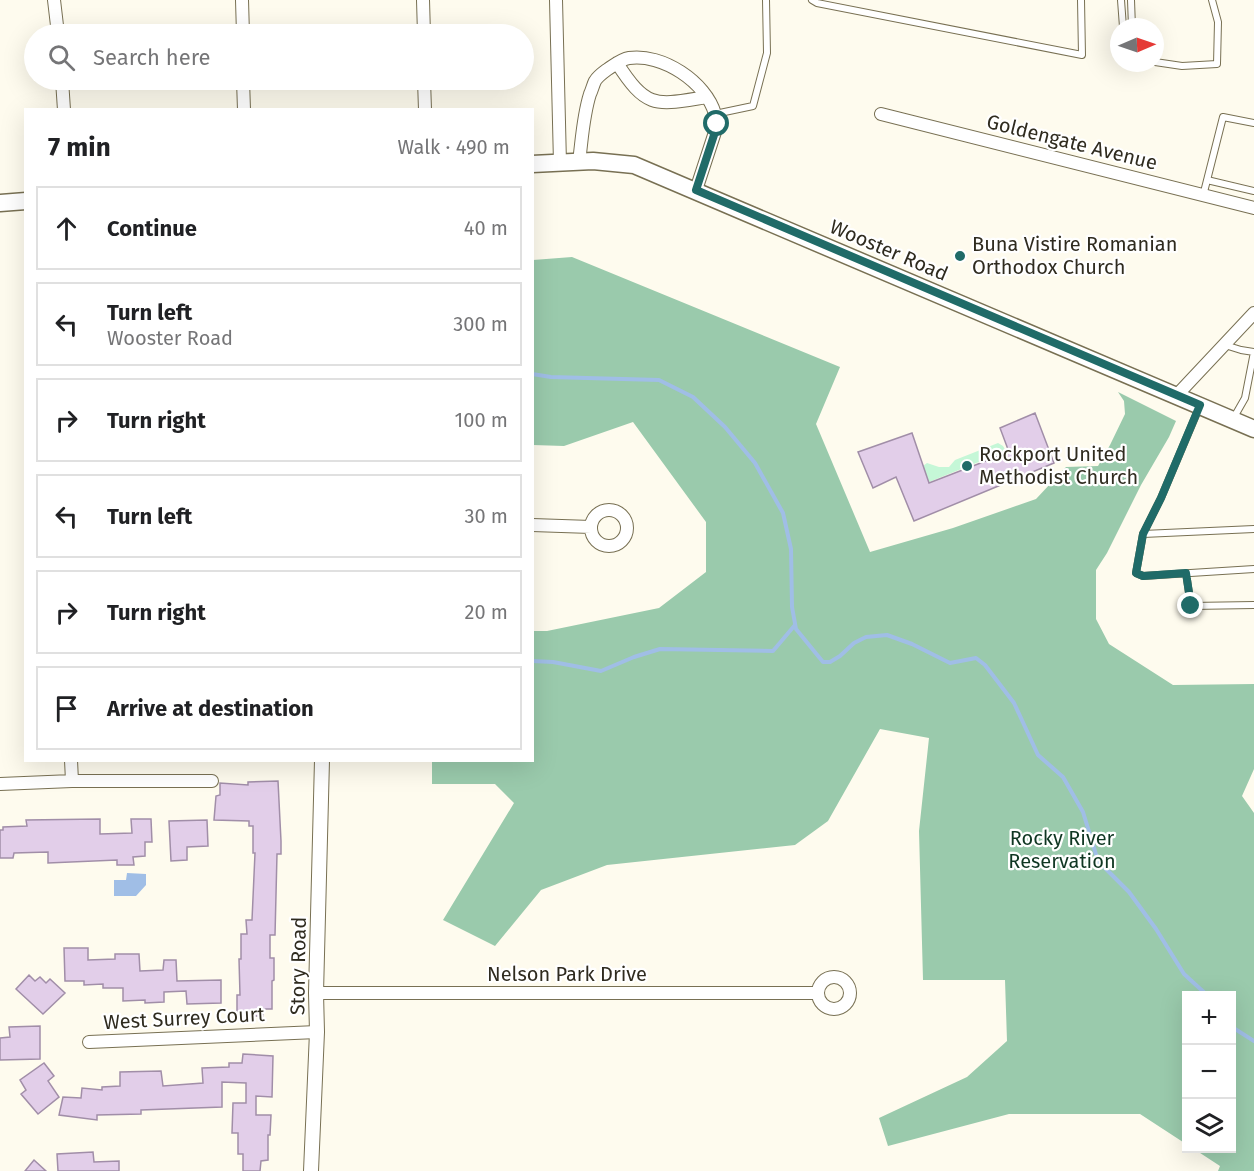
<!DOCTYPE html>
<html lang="en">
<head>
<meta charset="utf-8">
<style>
  body { margin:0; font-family:"Fira Sans",sans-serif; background:#f6f6f6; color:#202124 }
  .controls { position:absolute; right:18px; bottom:18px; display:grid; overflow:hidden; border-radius:0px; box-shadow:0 6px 24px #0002 }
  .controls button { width:54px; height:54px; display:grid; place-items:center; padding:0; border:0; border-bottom:2px solid #e0e0e0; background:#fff; color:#202124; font:30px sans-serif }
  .compass { position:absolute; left:1110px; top:18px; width:54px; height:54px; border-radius:50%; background:#fff; box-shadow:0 6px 24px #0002; rotate:88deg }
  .stop { position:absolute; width:18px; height:18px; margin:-14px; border:4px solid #206b68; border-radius:50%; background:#fff }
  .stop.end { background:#206b68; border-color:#fff; box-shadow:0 2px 6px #0008 }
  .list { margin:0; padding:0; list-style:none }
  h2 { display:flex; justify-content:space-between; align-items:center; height:78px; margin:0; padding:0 24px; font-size:26px }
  h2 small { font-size:20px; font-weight:400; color:#757577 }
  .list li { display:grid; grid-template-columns:39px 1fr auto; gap:18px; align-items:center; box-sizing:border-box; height:84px; margin:0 12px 12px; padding:0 12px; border:2px solid #e0e0e0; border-radius:0px }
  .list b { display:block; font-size:22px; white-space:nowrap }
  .list p { margin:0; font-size:20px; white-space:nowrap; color:#757577 }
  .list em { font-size:20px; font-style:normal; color:#757577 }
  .icon { flex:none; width:33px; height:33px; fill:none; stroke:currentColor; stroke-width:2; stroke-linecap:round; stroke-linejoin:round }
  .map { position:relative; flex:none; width:1254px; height:1171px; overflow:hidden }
  .search { position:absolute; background:#fff; box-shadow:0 6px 24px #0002; left:24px; top:24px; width:510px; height:66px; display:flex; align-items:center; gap:15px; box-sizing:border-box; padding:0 21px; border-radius:33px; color:#757577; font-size:22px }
  .panel { position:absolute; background:#fff; box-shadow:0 6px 24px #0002; left:24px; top:108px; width:510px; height:654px; border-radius:0px }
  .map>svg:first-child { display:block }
  .green { fill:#c5f7d7 }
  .forest { fill:#9acaac }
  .water { fill:#a0bee6 }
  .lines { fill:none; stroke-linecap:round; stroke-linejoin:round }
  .stream { stroke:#a0bee6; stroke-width:4 }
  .building { fill:#e2cee9; stroke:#a18ea8; stroke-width:1.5 }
  .service-casing { stroke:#787053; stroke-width:8 }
  .minor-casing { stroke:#787053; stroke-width:14 }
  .tertiary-casing { stroke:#787053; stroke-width:16 }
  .secondary-casing { stroke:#787053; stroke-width:19 }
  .service { stroke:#fff; stroke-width:6 }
  .minor { stroke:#fff; stroke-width:12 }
  .tertiary { stroke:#fff; stroke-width:14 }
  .secondary { stroke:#fff; stroke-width:16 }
  .route { stroke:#206b68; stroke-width:8 }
  .poi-dot { fill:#206b68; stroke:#fff; stroke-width:2 }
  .labels { text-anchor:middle; stroke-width:4.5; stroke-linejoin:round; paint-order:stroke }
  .street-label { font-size:20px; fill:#2f2b1f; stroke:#fff }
  .poi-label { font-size:20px; fill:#2f2b1f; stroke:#fff; text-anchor:start }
  .park-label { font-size:20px; fill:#0f3622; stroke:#fff }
</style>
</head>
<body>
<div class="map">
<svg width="1254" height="1171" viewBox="0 0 1254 1171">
  <rect width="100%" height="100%" fill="#fefbee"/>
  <path class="green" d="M998 443 1003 446 1006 451 929 482 923 466 927 463 939 467H949L955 460Z"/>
  <path class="forest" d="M572 257 840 367 816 424 870 552 953 528 1036 499 1066 467 1098 466 1110 445 1125 414 1124 401 1118 392 1176 421 1169 437 1141 485 1107 553 1096 570V619L1109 644 1173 685 1254 684V769L1242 796 1254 813V1171H1218L1220 1166 1194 1149 1232 1148V996H1186V1144L1140 1114H1009L888 1146 879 1118 967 1077 1007 1041 1005 980H923L919 831 929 738 880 729 828 821 795 845 607 865 541 890 495 946 443 920 514 803 495 784H432V761L532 760 533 631H547L659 608 706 572V522L633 422 564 446 533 445V260Z"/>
  <path class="water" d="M127 873 146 874V885L136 896H114V880H126Z"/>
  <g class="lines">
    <path class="stream" d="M532 374 551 377 659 380 693 397 725 427 755 463 783 513 791 549 792 607 796 629 823 662H830L840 656 854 643 866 637 887 635 912 644 950 663 976 658 985 665 1014 703 1038 755 1063 777 1083 812 1098 861 1129 892 1156 929 1184 974 1208 996
      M532 661 553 662 601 671 634 657 660 649 773 651 795 625
      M1232 1027 1254 1041"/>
  </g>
  <path class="building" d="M1035 413 1054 463 914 521 896 477 873 488 858 452 912 433 929 483 1009 452 1000 428Z
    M278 781 281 841V854H277L275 935H270V958H274V980L272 981V1009H263V1016H237V995H240L239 959H241V934H247L246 920H252L255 853H253V826H249V821L214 820 216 796 220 795V783L248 785V782Z
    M100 819V834L132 833 131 819H151L152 842H145V856L133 857 134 865H117V860L48 863V852L14 853 13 858H0V830H3V827L27 826 26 820Z
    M207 820 208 846 187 847V860L171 861 169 821Z
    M64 948H88V960L115 959V954H139L140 971 163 970 164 960H176L177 981 221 980V1003L187 1004 186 991 164 992V1002L145 1003V1000L123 1001V988H103V984L84 985V981H65Z
    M29 975 35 981 40 977 46 983 50 979 65 993 43 1014 16 989Z
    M40 1026V1059L0 1060V1038L10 1037 9 1027Z
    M243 1054 273 1056 272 1097 256 1096V1115H271L270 1135H268V1160L261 1161 260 1171H243V1154H238V1133H232L233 1103H246V1083L222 1082V1107L141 1110V1114L97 1115V1120L59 1115 63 1097 81 1098 82 1088 102 1090V1087L120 1086V1072L161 1071 163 1086 203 1083 202 1068 229 1067V1063H242Z
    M44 1063 54 1076 48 1081 59 1097 38 1114 21 1094 26 1090 20 1080Z
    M93 1152 94 1162 119 1161V1171H58L57 1154Z
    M34 1160 46 1171H25Z"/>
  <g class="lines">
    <defs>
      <path id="service" d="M812 0 817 3 1082 55 1081 0
        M1121 0 1123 27
        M1131 0 1132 27
        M1155 62 1182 66 1217 64 1218 22 1212 0
        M715 114 753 106 767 53 766 0
        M1207 180 1254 191
        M1203 196 1223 117 1254 123
        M1225 345 1241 350 1254 352
        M1199 408 1161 498 1143 534 1136 573 1143 576 1254 569
        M1233 419 1245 398 1254 352
        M1143 534 1254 529
        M1186 573 1191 606 1254 605"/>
      <path id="minor" d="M54 0 58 34
        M242 0 243 34
        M423 0 424 34
        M556 0 560 163
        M617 63C647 110 656 105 707 97
        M62 80 64 110
        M243 80 244 110
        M424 80 425 110
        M881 114 1254 208
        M579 162C582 139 583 116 590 94 592 90 593 85 595 81 598 76 604 72 608 69 614 65 622 59 629 58 662 53 706 82 715 114 717 120 716 126 715 132L696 190
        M1177 395 1254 313
        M591 528a18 18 0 1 1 36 0a18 18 0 1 1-36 0Z
        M532 525 591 527
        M71 760 72 781
        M0 784 72 781H212
        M818 993a16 16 0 1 1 32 0a16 16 0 1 1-32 0Z
        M316 993H817
        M89 1042 317 1032"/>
      <path id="tertiary" d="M311 1171 317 1032 316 993 322 760"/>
      <path id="secondary" d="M532 164 593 161 634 165 1254 429
        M0 203 26 201"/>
    </defs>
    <use href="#service" class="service-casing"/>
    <use href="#minor" class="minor-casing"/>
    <use href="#tertiary" class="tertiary-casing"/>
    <use href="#secondary" class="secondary-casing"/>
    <use href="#service" class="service"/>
    <use href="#minor" class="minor"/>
    <use href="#tertiary" class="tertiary"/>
    <use href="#secondary" class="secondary"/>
  </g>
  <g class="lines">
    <path class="route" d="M717 124 715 132 696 190 1200 405 1161 498 1143 534 1136 573 1143 576 1186 573 1191 606"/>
  </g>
  <g class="poi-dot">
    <circle cx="960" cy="256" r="6"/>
    <circle cx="967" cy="466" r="6"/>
  </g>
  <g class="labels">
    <g class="street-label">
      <text transform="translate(1072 142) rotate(14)" y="7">Goldengate Avenue</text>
      <text transform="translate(889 250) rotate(23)" y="7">Wooster Road</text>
      <text transform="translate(298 966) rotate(-89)" y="7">Story Road</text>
      <text x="567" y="981">Nelson Park Drive</text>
      <text transform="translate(184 1018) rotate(-3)" y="7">West Surrey Court</text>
    </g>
    <g class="poi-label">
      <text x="972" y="251">Buna Vistire Romanian<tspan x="972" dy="23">Orthodox Church</tspan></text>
      <text x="979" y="461">Rockport United<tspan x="979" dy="23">Methodist Church</tspan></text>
    </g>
    <g class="park-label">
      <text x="1062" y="845">Rocky River<tspan x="1062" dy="23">Reservation</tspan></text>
    </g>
  </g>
</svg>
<div class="controls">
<button>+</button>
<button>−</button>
<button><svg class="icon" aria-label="layers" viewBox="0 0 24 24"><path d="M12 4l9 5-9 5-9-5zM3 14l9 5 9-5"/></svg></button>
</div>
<svg class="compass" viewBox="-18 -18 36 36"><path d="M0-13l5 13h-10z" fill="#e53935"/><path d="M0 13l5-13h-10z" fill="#757577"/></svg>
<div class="stop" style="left:717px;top:124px"></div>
<div class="stop end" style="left:1191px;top:606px"></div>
<div class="search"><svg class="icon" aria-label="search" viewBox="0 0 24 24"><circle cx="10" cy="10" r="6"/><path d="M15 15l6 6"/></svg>Search here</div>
<section class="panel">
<h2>7 min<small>Walk · 490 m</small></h2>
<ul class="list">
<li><svg class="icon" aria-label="ahead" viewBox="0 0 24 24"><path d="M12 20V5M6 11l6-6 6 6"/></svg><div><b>Continue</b></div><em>40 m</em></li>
<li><svg class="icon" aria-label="left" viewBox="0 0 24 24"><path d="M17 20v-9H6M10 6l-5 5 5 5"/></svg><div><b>Turn left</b><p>Wooster Road</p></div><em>300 m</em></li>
<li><svg class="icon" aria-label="right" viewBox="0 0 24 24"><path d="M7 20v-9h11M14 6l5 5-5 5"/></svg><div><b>Turn right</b></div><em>100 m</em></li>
<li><svg class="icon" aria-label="left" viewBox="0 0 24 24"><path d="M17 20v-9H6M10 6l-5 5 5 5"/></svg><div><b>Turn left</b></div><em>30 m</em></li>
<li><svg class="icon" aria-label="right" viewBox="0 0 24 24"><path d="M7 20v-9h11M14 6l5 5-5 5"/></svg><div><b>Turn right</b></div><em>20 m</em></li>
<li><svg class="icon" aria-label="arrive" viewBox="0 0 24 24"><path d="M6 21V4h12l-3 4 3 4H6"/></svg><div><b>Arrive at destination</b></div></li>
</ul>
</section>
</div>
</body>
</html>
